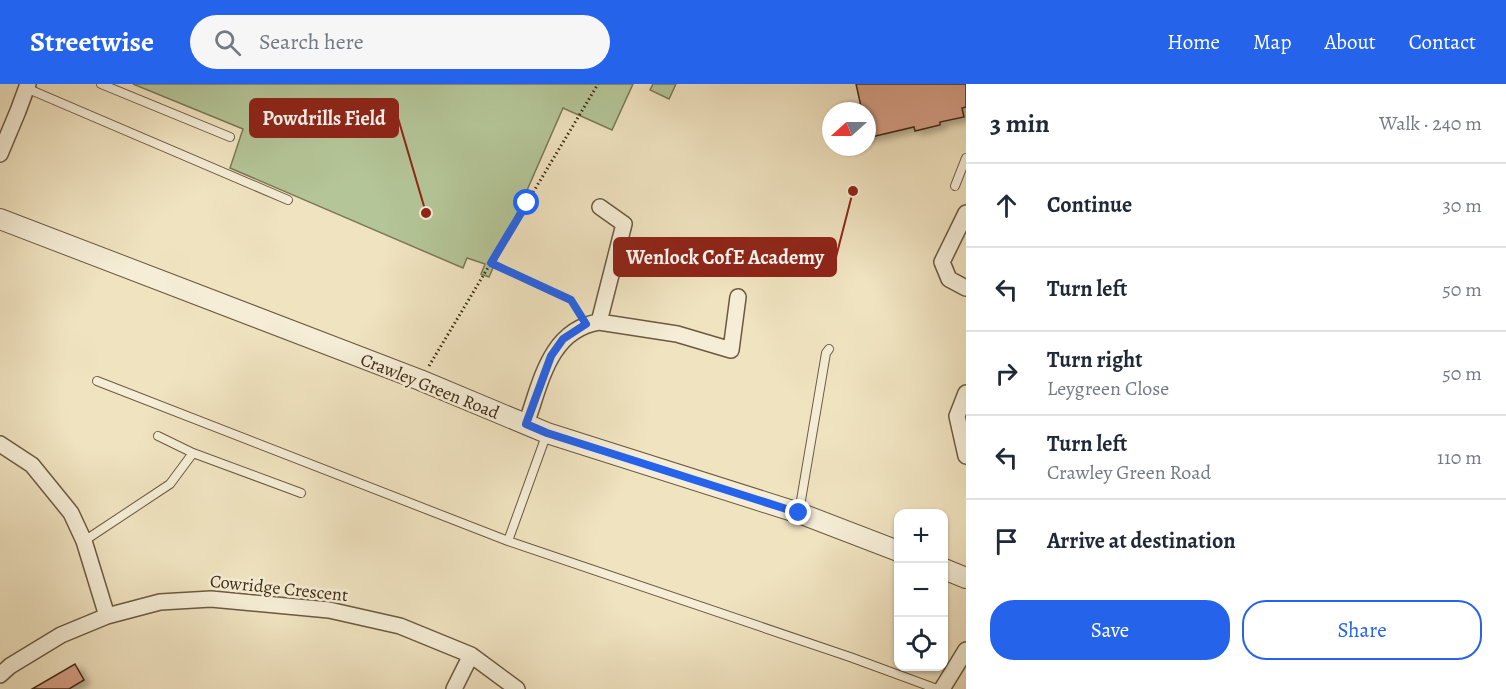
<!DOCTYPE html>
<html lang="en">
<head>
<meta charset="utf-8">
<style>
  body { margin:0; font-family:Alegreya,serif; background:#f6f6f7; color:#1f2937 }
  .controls { position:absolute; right:18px; bottom:18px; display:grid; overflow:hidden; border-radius:12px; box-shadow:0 2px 4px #0004 }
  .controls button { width:54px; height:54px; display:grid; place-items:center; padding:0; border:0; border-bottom:2px solid #e0e1e3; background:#fff; color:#1f2937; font:30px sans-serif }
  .compass { position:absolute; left:822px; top:18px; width:54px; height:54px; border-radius:50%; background:#fff; box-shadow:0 2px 4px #0004; rotate:249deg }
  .stop { position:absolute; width:18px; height:18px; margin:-14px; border:4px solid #2563eb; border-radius:50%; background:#fff }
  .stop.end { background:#2563eb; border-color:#fff; box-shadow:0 2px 6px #0008 }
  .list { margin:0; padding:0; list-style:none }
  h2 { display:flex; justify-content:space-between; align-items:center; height:78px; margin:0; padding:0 24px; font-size:26px }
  h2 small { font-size:20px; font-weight:400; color:#747a83 }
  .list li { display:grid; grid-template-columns:39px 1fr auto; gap:18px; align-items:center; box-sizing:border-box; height:84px; padding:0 24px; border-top:2px solid #e0e1e3 }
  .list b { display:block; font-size:22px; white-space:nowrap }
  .list p { margin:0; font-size:20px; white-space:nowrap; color:#747a83 }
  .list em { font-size:20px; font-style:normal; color:#747a83 }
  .actions { display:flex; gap:12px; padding:18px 24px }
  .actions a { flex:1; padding:14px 0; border:2px solid #2563eb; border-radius:24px; text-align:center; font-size:21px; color:#2563eb }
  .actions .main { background:#2563eb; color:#fff }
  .icon { flex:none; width:33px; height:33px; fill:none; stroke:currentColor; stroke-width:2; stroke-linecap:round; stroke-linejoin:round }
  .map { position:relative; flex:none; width:966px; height:605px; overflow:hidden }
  header { display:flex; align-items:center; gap:36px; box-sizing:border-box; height:84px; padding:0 30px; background:#2563eb; color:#fff }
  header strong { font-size:28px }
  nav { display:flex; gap:33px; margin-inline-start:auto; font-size:21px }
  .search { width:420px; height:54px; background:#f6f6f7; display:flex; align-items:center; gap:15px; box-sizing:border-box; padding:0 21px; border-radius:33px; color:#747a83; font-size:22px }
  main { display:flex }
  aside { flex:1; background:#fff }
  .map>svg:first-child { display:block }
  .green { fill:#b4c597; stroke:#7a7856; stroke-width:1.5 }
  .building { fill:#d59f86; stroke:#402b14; stroke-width:1.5; filter:url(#shadow) }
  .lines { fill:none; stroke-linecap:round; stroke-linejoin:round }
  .service-casing { stroke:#6c593f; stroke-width:10 }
  .minor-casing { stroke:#6c593f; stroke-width:18 }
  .tertiary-casing { stroke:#6c593f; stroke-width:22 }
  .path { stroke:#402b14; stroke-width:3; stroke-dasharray:1.5 3; stroke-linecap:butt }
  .service { stroke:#f5edd6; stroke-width:8 }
  .minor { stroke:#f5edd6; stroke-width:15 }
  .tertiary { stroke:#f5edd6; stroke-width:20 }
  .route { stroke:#2563eb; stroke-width:8 }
  .labels { text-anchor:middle; stroke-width:5; stroke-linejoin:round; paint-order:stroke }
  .street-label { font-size:18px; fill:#402b14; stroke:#f5edd6 }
  .leader { fill:none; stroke:#8f2418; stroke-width:2 }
  .callout-dot { fill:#8f2418; stroke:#f5edd6; stroke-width:2 }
  .callout { fill:#8f2418; stroke:#8f2418; stroke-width:2 }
  .callout-label { font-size:20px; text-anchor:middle; font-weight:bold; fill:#fff }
</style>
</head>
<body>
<header>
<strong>Streetwise</strong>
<div class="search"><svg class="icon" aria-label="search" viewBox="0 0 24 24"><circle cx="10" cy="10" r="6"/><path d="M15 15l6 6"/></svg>Search here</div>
<nav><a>Home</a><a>Map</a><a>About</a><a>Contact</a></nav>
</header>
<main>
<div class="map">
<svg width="966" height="605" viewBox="0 0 966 605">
  <defs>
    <filter id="shadow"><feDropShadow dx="6" dy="4" stdDeviation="3" flood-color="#0004"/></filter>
  </defs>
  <rect width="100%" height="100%" fill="#f0e3c0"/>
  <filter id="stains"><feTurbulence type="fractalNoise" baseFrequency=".00333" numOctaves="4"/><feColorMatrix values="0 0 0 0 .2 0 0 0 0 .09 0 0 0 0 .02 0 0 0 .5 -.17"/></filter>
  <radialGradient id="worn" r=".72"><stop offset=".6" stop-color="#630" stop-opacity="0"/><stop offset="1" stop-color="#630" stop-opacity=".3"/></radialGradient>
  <path class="green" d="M133 0H633L612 46 563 24 489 193 481 190 485 180 467 174 463 184 230 84 243 45Z
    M653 0H676L669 15 650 6Z"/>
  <path class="building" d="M856 0H966V23L962 24 964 33 940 38V41L915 47 914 43 867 54V27H862Z
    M75 580 84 596 69 605H32Z"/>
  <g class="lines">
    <defs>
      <path id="service" d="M101 0 230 53
        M26 4 288 116
        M955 102 966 74
        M97 297 508 457 850 573 937 605
        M158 352 193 369 301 409
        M799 428 826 269 829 265
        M84 457 170 400 193 369
        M508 457 547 349"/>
      <path id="minor" d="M0 70 18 27 28 0
        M966 129 942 178 949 195 966 204
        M599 238 677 250 731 266 738 213
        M966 309 957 332 966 372
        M526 340C541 299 549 246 599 238L624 140 600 123
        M0 360 32 381 71 429 84 457 107 532
        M0 591 10 582 61 551 107 532 160 518 211 515 329 526 400 542 471 571 517 605
        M454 605 471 571
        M942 605 966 566"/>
      <path id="tertiary" d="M0 135 420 296 547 349 799 429 898 467
        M944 485 966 494"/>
    </defs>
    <use href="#service" class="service-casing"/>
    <use href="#minor" class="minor-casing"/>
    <use href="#tertiary" class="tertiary-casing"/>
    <path class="path" d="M491 179 571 216 579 229
      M429 282 598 0"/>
    <use href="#service" class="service"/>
    <use href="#minor" class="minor"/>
    <use href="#tertiary" class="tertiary"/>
  </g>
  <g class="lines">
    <path class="route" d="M527 119 491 179 571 216 586 240 563 255 551 272 526 340 547 349 799 429"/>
  </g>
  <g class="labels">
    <g class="street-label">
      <text transform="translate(430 302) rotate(22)" y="6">Crawley Green Road</text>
      <text transform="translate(279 504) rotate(6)" y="6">Cowridge Crescent</text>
    </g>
  </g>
  <path class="leader" d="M426 129L398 34M853 107L836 173"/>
  <g class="callout-dot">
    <circle cx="426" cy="129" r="6"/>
    <circle cx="853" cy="107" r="6"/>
  </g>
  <g class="callout">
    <rect x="250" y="15" width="148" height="38" rx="6"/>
    <rect x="614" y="154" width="222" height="38" rx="6"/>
  </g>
  <g class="callout-label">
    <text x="324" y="41">Powdrills Field</text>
    <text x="725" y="180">Wenlock CofE Academy</text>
  </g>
  <rect width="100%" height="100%" filter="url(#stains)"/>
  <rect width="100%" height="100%" fill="url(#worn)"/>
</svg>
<div class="controls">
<button>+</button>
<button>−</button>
<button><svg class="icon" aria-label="locate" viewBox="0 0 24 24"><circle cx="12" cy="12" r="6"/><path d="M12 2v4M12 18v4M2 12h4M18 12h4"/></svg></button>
</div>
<svg class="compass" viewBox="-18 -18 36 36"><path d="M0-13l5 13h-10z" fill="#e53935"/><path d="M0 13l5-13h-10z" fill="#747a83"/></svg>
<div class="stop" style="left:527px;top:119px"></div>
<div class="stop end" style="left:799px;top:429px"></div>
</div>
<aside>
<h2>3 min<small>Walk · 240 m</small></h2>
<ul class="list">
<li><svg class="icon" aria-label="ahead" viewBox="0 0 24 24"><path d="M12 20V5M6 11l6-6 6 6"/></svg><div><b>Continue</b></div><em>30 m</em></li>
<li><svg class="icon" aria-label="left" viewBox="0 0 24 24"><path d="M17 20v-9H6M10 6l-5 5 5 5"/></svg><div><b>Turn left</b></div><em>50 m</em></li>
<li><svg class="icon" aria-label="right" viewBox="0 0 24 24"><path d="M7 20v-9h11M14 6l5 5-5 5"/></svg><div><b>Turn right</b><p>Leygreen Close</p></div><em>50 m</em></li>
<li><svg class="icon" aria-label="left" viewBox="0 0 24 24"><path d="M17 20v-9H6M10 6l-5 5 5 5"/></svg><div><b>Turn left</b><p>Crawley Green Road</p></div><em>110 m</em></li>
<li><svg class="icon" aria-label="arrive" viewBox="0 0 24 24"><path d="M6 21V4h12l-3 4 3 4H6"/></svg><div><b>Arrive at destination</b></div></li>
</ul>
<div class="actions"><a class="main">Save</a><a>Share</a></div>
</aside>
</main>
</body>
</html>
